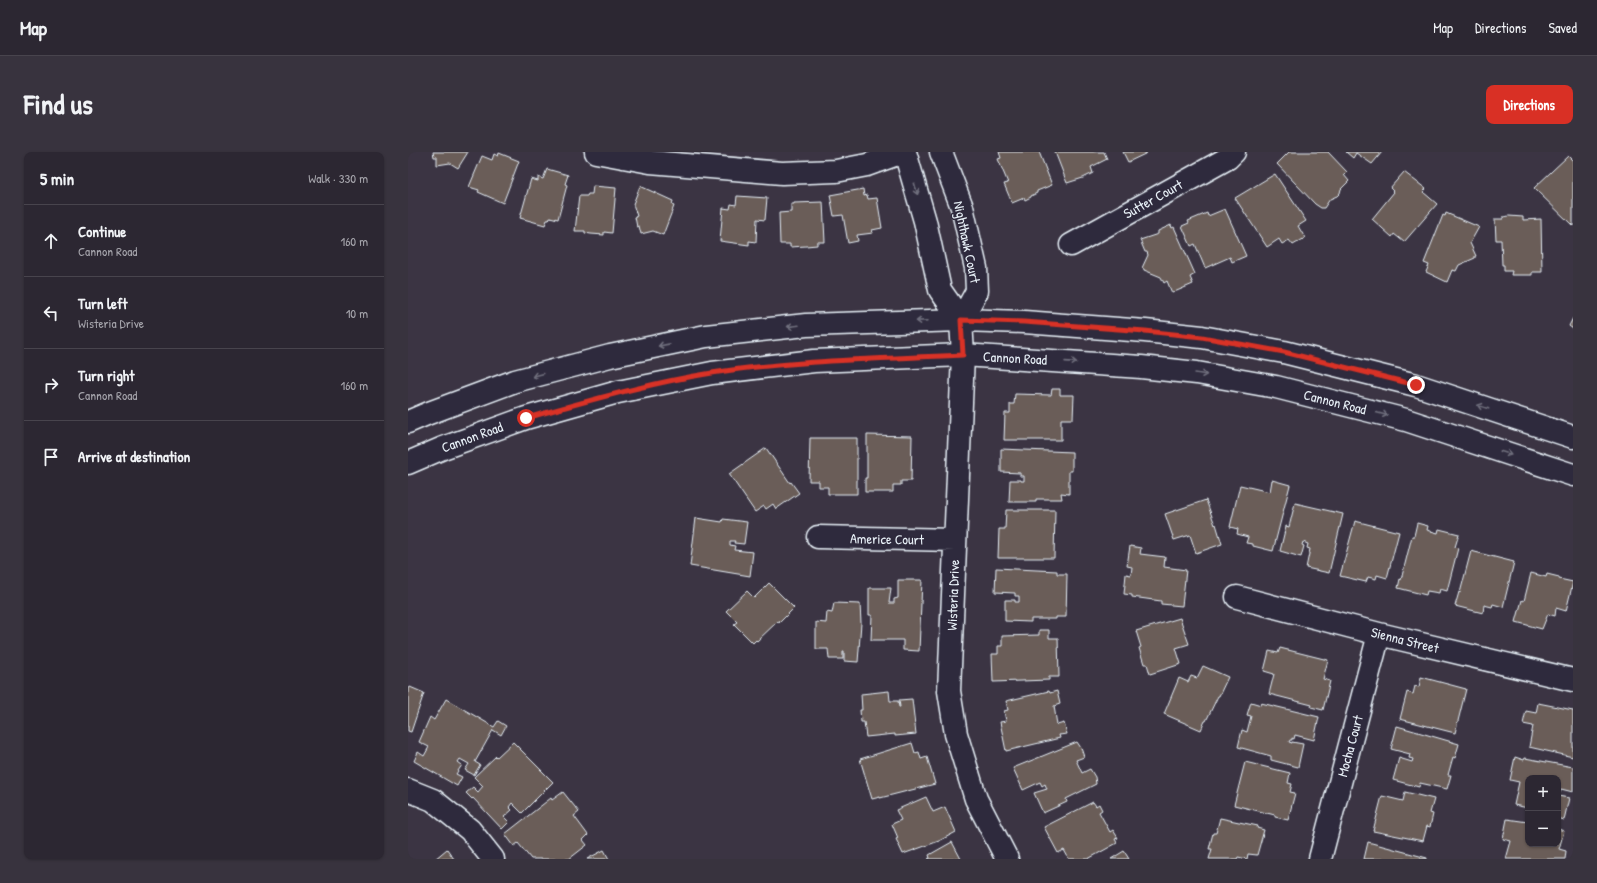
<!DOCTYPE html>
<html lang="en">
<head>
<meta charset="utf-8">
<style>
  body { margin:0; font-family:"Patrick Hand",sans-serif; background:#38333e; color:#f1f3f6 }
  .controls { position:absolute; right:12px; bottom:12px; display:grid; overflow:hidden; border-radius:8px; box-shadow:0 1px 3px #0004 }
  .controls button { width:36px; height:36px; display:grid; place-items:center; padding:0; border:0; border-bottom:1px solid #48444d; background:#2c2732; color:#f1f3f6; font:20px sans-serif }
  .stop { position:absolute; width:12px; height:12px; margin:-9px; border:3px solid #d93025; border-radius:50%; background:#fff }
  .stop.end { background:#d93025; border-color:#fff; box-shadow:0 1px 4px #0008 }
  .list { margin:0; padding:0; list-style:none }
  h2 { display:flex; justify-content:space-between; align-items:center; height:52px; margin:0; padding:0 16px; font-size:17px }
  h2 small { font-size:13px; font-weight:400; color:#a6a5ac }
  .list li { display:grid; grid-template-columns:26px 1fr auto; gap:12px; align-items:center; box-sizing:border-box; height:72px; padding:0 16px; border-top:1px solid #48444d }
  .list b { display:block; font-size:15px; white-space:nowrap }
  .list p { margin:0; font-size:13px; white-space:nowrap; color:#a6a5ac }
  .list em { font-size:13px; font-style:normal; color:#a6a5ac }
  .icon { flex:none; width:22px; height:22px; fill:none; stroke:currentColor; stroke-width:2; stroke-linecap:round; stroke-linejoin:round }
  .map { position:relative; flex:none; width:1165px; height:707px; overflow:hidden; border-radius:8px }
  header { display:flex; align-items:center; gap:24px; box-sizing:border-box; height:56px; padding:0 20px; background:#2c2732; border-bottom:1px solid #48444d }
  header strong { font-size:19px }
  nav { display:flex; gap:22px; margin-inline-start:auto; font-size:14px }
  .intro { display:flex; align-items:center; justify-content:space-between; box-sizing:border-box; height:96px; padding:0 24px }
  h1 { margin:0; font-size:28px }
  .button { padding:10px 18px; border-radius:8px; background:#d93025; color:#fff; font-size:14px; font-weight:700 }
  main { display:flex; gap:24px; padding:0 24px }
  aside { flex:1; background:#2c2732; border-radius:8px; box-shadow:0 1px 3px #0004 }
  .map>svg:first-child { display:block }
  .building { fill:#6a5d59; stroke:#e8f1f8 }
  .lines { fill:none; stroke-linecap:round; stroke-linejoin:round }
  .minor-casing { stroke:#e8f1f8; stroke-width:25 }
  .secondary-casing { stroke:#e8f1f8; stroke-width:25 }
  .minor { stroke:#2f2a3d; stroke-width:22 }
  .secondary { stroke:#2f2a3d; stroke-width:22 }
  .oneway { stroke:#70707e }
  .route { stroke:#d93025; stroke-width:5 }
  .labels { text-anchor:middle; stroke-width:3; stroke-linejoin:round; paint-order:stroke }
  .street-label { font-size:14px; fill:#e8f1f8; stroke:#2f2a3d }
</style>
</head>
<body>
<header>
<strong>Map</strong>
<nav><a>Map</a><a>Directions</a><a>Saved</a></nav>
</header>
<div class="intro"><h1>Find us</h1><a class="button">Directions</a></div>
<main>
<aside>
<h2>5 min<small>Walk · 330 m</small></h2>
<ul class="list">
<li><svg class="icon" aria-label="ahead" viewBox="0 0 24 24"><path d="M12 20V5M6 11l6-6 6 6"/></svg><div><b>Continue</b><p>Cannon Road</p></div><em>160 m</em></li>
<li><svg class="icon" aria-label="left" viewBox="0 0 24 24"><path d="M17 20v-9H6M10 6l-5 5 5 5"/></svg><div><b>Turn left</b><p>Wisteria Drive</p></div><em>10 m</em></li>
<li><svg class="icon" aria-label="right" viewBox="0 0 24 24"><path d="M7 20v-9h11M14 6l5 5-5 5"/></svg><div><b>Turn right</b><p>Cannon Road</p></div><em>160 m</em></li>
<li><svg class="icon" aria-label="arrive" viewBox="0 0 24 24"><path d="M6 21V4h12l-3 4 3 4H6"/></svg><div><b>Arrive at destination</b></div></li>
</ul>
</aside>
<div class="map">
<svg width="1165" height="707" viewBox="0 0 1165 707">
  <rect width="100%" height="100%" fill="#3b3443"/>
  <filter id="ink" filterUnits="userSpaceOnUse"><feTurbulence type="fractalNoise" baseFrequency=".025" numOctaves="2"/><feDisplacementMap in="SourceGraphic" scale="8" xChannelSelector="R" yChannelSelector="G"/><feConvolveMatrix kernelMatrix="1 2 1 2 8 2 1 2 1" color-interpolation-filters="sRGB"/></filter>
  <g filter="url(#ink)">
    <path class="building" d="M25 0H60L50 16 42 11 29 13V5H26Z
      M591 0H631L644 33 629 39V41L623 44V45L617 48 616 46 604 51 596 32 600 31 590 7 593 6Z
      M647 0H696L699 7 683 15 685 21 675 26 659 31Z
      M715 0H738L739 1 720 10Z
      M881 0H920L939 20 936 23 941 29 933 37 932 41 929 44 922 47 916 56H913L907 52 869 12Z
      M938 0H974L964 12 948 1 945 6Z
      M91 1 111 9 95 51 70 40 71 38 61 35 74 4 84 8 86 2 90 4Z
      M1160 4 1165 9V74L1126 36Z
      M139 17 160 23 157 32 159 33 150 67 142 65 141 68H139L137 73 112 66 123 27 130 29V25L135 27Z
      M996 20 1018 37 1015 40 1029 52 996 90 986 82 984 85 964 67 986 40 982 36Z
      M867 22 898 69 890 74 897 86 885 93 881 88 874 92 871 87 859 95 827 46Z
      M185 34 208 36 204 81 196 80V83L183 82 177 81V79H167L171 44H179L180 42H184Z
      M232 34 265 49 264 53 266 54 255 83 245 79 233 82 231 74 229 75 227 65 229 64 225 52Z
      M455 37 456 44 459 43 460 47 469 46 474 76 464 78 465 81 449 83 450 89 440 91 435 63 426 64 422 43Z
      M329 44 359 46 357 68 349 67 348 90 341 89V93L312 89 315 56 322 57 323 52 328 53Z
      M415 50 417 90H409V93L398 94 382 95V92H372L371 61 383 60V52H386V51Z
      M817 57 838 104 824 110 822 105 797 116 787 92 783 94 774 74 781 71 780 69 799 61 800 64Z
      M1038 61 1071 75 1062 91 1068 104H1067V106L1051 113 1048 119 1044 118 1039 130 1018 120 1021 113 1016 111 1035 63 1037 64Z
      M1101 64 1115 65V68L1133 67 1134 120H1124V123H1103L1104 119H1096V113H1094L1093 88H1088L1087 67H1095V65Z
      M763 73 764 76 766 75 787 122 782 125 785 132 764 141 759 129 756 131 753 125 736 118V117L734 116 740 103 739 100H737L732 88 750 82V79Z
      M1165 166V177L1161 174Z
      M644 237H652V243H666L665 267H653V288H596L597 261H602V252H606L607 242 643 243Z
      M459 283 504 284 503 329H493V333H485V340H457V326H459Z
      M402 286H449V342H420V335H411V329H401Z
      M358 296 382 331 383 330 391 341 368 357 365 352 358 357 356 354 347 360 321 322Z
      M593 297 664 300V319H661V342L653 341 654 347H628V350H601L602 328H613V329H616V324H612V321L593 320Z
      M864 328 882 333 865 399 845 394V392L838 391 840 385 829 382 830 377 822 375 832 333 862 340Z
      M798 348 807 373 808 372 814 392 788 401 782 383 766 388 757 362Z
      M887 351 935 362 921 421 898 416 902 397 899 396 900 392 895 390 894 393 896 394 893 405 872 399 878 374 881 375Z
      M598 358H647L646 406H590L591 377H597Z
      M288 366 314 370 315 367 339 370 336 392 326 391 327 389H322V393L327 394 326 398 345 400 342 424 282 414Z
      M947 369 991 380 979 426 969 423 968 427 960 425 958 430 932 424Z
      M1009 371 1020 374 1019 378 1030 381 1031 377 1051 382 1047 395 1050 396 1039 439 1032 437 1031 441 1019 439 1018 443 990 436 992 427 993 428 1004 384H1006Z
      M722 394 733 396 732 402 757 405 756 415 778 418 774 454 753 452V449L724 445V443L716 442 718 422 723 423 724 415 719 414Z
      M1063 399 1106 410 1095 455 1085 452 1084 455 1076 453 1075 461 1047 454 1051 440 1052 441Z
      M588 416 649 419V422H659L658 465H648V467H623V470L597 469V448H607V450H611V444H607V441L587 440Z
      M1123 421 1138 425 1139 422 1151 425V427L1165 430 1158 459 1148 456 1147 464 1140 462 1134 477 1108 470 1114 448 1116 449Z
      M490 428H514L511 499 495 498V488H463L464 463H461V436H483L481 451H486V447L490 446Z
      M361 431 386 456 371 471 370 469 349 489 348 488 345 491 326 472 329 470 318 459 339 439 346 446Z
      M426 451 452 452 453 471 450 510 436 509V499H435V507H421L420 497H408V470L418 471 419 460 424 461Z
      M772 466 781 492 768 496 773 512 742 522 739 512H736L731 496 733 495 728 479Z
      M631 478H641V486H650L651 525H641V528L585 530 584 502H590V494H594V484L631 483Z
      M872 496 920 508 915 527 922 529 915 558 903 555 904 553 861 542 866 522 856 519 861 499 870 501Z
      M795 514 820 525 811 544H810L798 569H797L793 578 756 562 771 526 780 530 783 524 789 526Z
      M1013 525 1058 537 1047 581 992 567 999 540 1005 542 1007 534 1011 535Z
      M2 535 16 541 3 580 0 579V536Z
      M481 539 482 549H490L491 555H492L491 548 504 547 508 582 487 584V582L458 585 456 570H453L452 558H454L453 542Z
      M641 539 642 541 649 539 652 552 646 554 649 573 656 571 659 582 651 583 652 586 598 599 592 570 598 569 596 559 600 558 598 549Z
      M38 547 86 575 90 569 98 574 93 583 85 578 67 610 72 613 66 623 57 618 61 612 52 607 50 610 54 613 48 622 54 625 49 634 6 609 10 600 16 604 21 595 11 590 22 565 26 568Z
      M843 550 853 553V551L911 565 906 588 887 583 886 587 884 586V588H882L881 590 884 591V590L895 592 890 615 863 608V604L830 595 834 578 839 580 843 564 839 563Z
      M1130 551 1165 558V605L1121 595 1125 574 1115 572 1118 559 1128 561Z
      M989 574 1051 592 1047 606 1045 605 1040 623H1043L1039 637 1012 631 1011 635 985 628 991 606 1004 610 1005 607 1001 606 1002 602 983 597Z
      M105 590 145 630 114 661 104 651 101 655 104 658 96 665 101 670 94 677 65 646 64 647 58 641 65 635 70 640 75 634 66 625 88 604 89 605Z
      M669 590 673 596 676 605 668 608 674 621 682 617 687 625 688 632 658 647 659 650 635 661 626 641 639 637 637 632 634 634 632 630 615 638 605 616Z
      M504 591 507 601 511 600 513 607 519 605 527 632 472 646V645L464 647 452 607Z
      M1107 605 1116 608 1117 606 1165 615V640L1153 637 1152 641H1150V626H1120V656L1106 653 1111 630 1102 628Z
      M837 610 882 621 880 631 884 632 882 640 887 641 880 668 867 665V663L826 653Z
      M155 640 171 660 166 664 180 683 175 688 179 693 161 707H123L110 691 106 694 97 682 143 646 144 648Z
      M997 640 1026 647 1022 661 1025 662 1022 675 1019 674 1015 689 965 679 974 644 995 649Z
      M1150 644 1161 646 1156 668 1150 666Z
      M518 645 525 660 537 655 548 680 531 689 495 702 488 687 490 686 484 672 493 668 488 658Z
      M685 650 688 654 691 652 694 658 691 660 702 680 705 678 710 686 707 687 709 691 680 707H661L656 698 650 701 636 675Z
      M812 666 850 674 849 676 856 678 849 703 840 702 839 707 830 705 829 707H801L804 697H801L805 681H808Z
      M1099 667 1120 670V692H1150V677L1156 679 1151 697 1158 699 1157 707H1098L1103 689 1095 687Z
      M544 690 553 707H520L522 706 521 703Z
      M960 690 1019 706V707H956Z
      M39 697 46 707H27Z
      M196 698 201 707H179Z
      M716 699 721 707H703Z"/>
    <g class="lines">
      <defs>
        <path id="minor" d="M188 0 242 10 374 21 428 19 459 13 495 0
          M497 0 517 69 532 138 553 168
          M533 0 554 55 568 116 569 139 553 168
          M663 93 820 6 826 0
          M553 168 555 203 541 539 548 582 568 647 599 707
          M410 385 547 388
          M829 445 971 482 1165 528
          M0 638 25 648 62 678 85 707
          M912 707 971 482"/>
        <path id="secondary" d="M0 270 21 261 107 229 202 204 298 184 398 173 553 168 616 170 737 179 794 185 876 200 1008 233 1165 285
          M0 311 35 296 118 266 210 240 304 221 406 209 555 203 733 215 789 221 868 235 998 268 1165 323"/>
      </defs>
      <use href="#minor" class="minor-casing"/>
      <use href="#secondary" class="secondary-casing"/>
      <use href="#minor" class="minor"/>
      <use href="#secondary" class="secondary"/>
    </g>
    <defs><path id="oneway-shaft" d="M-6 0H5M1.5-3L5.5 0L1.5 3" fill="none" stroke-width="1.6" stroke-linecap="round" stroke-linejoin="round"/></defs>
    <g class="oneway">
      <use href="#oneway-shaft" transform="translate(508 37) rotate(74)"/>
      <use href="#oneway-shaft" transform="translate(514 169) rotate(178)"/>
      <use href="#oneway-shaft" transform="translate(385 174) rotate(173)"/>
      <use href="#oneway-shaft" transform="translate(256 193) rotate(169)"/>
      <use href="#oneway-shaft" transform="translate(663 210) rotate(4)"/>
      <use href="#oneway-shaft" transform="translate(793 222) rotate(9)"/>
      <use href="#oneway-shaft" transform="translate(130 223) rotate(165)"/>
      <use href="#oneway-shaft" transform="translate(1075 255) rotate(-162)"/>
      <use href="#oneway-shaft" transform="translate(974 262) rotate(14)"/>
      <use href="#oneway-shaft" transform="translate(1098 301) rotate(18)"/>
    </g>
  </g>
  <g class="lines" filter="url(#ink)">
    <path class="route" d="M118 266C180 249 241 231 304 221 387 208 471 207 555 203L553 168 616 170 737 179 794 185 876 200 1008 233"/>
  </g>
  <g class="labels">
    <g class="street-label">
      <text transform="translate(745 47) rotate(-29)" y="5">Sutter Court</text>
      <text transform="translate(559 90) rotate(78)" y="5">Nighthawk Court</text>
      <text transform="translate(607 206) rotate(3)" y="5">Cannon Road</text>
      <text transform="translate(927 250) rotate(14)" y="5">Cannon Road</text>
      <text transform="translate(64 285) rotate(-20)" y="5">Cannon Road</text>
      <text transform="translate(479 387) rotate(1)" y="5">Americe Court</text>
      <text transform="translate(545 443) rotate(-88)" y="5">Wisteria Drive</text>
      <text transform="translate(997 488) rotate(14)" y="5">Sienna Street</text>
      <text transform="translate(942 594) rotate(-75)" y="5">Mocha Court</text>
    </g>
  </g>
</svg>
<div class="controls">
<button>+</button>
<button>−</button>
</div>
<div class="stop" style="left:118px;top:266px"></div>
<div class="stop end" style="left:1008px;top:233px"></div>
</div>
</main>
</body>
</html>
